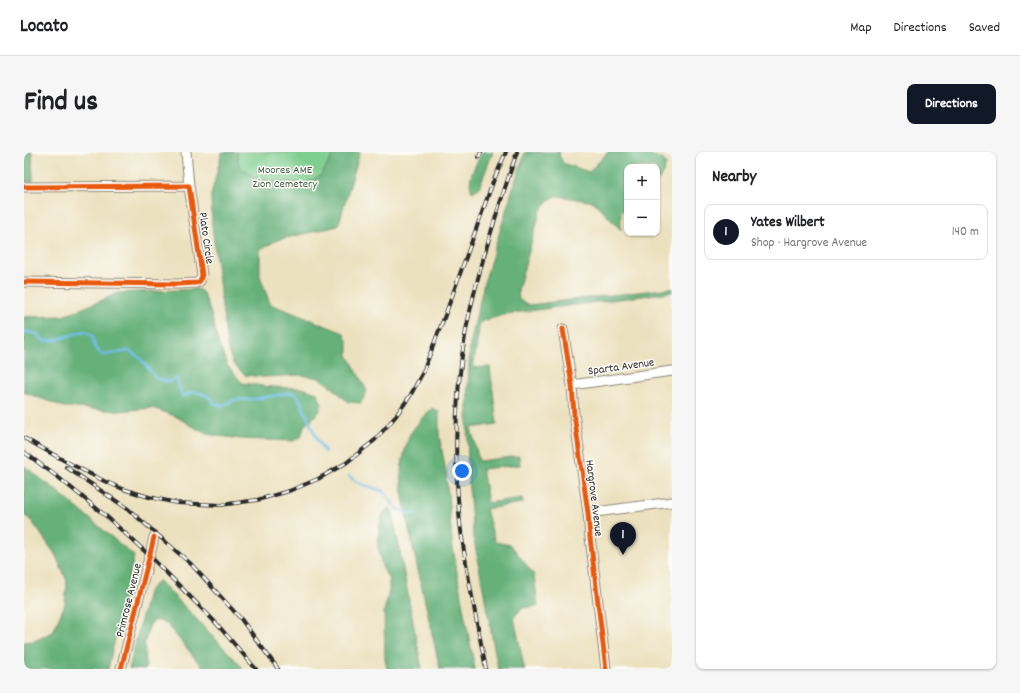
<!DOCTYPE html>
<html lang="en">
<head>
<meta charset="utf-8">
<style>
  body { margin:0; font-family:Dekko,sans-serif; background:#f6f6f6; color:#202124 }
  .controls { position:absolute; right:12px; top:12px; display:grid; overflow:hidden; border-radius:8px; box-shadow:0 1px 3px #0004 }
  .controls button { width:36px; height:36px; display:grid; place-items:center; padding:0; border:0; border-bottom:1px solid #e0e0e0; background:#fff; color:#202124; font:20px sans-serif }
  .you { position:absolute; left:438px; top:319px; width:14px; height:14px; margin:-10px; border:3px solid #fff; border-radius:50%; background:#1a73e8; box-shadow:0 0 0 6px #1a73e833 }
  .badge { display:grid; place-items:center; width:26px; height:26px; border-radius:50%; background:#111827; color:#fff; font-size:13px; font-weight:700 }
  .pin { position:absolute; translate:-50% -33px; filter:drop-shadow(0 1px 2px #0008) }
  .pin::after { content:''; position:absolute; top:21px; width:14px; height:12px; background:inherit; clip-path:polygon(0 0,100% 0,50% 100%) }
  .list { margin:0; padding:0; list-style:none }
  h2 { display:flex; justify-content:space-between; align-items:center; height:52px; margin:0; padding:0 16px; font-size:17px }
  h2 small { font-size:13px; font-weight:400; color:#757577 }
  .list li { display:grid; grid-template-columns:26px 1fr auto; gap:12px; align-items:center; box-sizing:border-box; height:56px; margin:0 8px 8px; padding:0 8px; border:1px solid #e0e0e0; border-radius:8px }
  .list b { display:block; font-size:15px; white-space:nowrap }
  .list p { margin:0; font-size:13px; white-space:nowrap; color:#757577 }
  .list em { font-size:13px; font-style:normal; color:#757577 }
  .map { position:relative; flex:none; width:648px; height:517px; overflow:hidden; border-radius:8px }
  header { display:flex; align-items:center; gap:24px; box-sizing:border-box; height:56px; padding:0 20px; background:#fff; border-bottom:1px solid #e0e0e0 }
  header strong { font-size:19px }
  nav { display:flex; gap:22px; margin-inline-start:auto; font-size:14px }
  .intro { display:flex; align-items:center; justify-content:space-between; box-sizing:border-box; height:96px; padding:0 24px }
  h1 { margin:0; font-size:28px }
  .button { padding:10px 18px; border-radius:8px; background:#111827; color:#fff; font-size:14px; font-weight:700 }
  main { display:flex; gap:24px; padding:0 24px }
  aside { flex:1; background:#fff; border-radius:8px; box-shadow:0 1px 3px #0004 }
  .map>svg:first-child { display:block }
  .green { fill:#7ece8f; stroke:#547c5d }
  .forest { fill:#66b17a; stroke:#486e52 }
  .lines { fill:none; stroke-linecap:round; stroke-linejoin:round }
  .stream { stroke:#72bfec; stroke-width:2.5 }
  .minor-casing { stroke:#8c8675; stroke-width:11 }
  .minor { stroke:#fff; stroke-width:9 }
  .rail-casing { stroke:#2b2b2b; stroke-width:4 }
  .rail { stroke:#fdfcf7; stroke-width:2.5; stroke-dasharray:8; stroke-linecap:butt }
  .cycleway-casing { stroke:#fdfcf7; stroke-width:8 }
  .cycleway { stroke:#e8590c; stroke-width:5 }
  .labels { text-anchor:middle; stroke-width:3; stroke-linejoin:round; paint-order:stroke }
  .park-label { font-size:12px; fill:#445c49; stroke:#fdfcf7 }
  .street-label { font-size:12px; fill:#2b2b2b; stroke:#fdfcf7 }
</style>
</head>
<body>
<header>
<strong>Locato</strong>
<nav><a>Map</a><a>Directions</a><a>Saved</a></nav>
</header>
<div class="intro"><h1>Find us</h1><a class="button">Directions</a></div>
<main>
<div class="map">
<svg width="648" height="517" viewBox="0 0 648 517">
  <rect width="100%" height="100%" fill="#fdfcf7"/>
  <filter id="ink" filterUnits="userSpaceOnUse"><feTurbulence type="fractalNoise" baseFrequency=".025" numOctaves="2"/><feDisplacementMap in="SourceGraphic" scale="8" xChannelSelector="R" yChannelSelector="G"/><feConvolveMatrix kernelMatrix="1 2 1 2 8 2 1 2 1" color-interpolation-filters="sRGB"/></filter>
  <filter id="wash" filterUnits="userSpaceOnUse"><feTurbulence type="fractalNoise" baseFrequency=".012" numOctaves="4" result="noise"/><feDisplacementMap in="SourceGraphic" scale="16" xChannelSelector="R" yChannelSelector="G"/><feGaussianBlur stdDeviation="0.9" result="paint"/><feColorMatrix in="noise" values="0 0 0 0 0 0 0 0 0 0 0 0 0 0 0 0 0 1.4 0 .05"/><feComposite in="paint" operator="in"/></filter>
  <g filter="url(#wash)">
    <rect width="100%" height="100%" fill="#ece1bf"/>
    <path class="green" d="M205 0H324L321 31 199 36Z"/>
    <path class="forest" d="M0 0H8L9 30H0Z
      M198 0H213L215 14 236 28 282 31 297 23 311 0H336L314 74 253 88 236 98V124L246 152 320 181 324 191V203L343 239 337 251 324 250 309 236 295 226 277 223 239 225 221 223 209 212 203 195 188 73 187 43Z
      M458 0H469L455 36 448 40C442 27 453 11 458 0Z
      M501 0H536L535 3 539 11 565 20 584 0H617L639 7 642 12 639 22 633 29V15H603V54L597 61V78L587 68 570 50 535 44 524 48 516 60 494 138 495 148 505 153 648 136V140L482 162 456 170 449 216 466 215 473 272 447 276 455 309 495 304 496 313 458 317 464 351 498 346 499 351 462 357 471 390 487 393 510 423 514 454 498 456 490 465 500 515 501 517H474L449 382 444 324 443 255 446 192 460 131 489 36Z
      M174 137 180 142 188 165 193 187 203 213 218 231 247 235 278 236 293 241 298 252 295 260 280 274 277 285 269 289 217 287 182 282 151 264 129 256 95 259 40 255 0 240V165L39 164 81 147 93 141Z
      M408 256 415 260V282L422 320 428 390 438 450 451 517H416L387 387 379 346 377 318 381 297 386 282 398 266Z
      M0 314 32 338 110 404 84 517H0V490L10 489 29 480 41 452 43 429 31 402 7 368 0 363Z
      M364 356 368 358 398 517H363L361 507 360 460 365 439V428L358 414 354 394 355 376 358 364Z
      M135 428 180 475 220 517H180L142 471 131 468 126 472 120 492 122 517H105L124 440Z"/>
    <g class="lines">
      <path class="stream" d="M0 179 13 182 20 189 32 188 60 179 68 183 71 195 78 203 105 199 116 206 132 226 145 230 152 226 153 227 158 244H161C163 243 164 241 166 241 175 238 186 244 190 251L198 254 210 248 231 247 265 241 272 242 275 246 293 287 301 300
        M325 324 331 329 337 332 359 339 372 356 385 362 391 361"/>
    </g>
  </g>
  <g filter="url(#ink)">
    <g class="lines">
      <defs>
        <path id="minor" d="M162 0 165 34
          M0 35 165 34 178 123 176 129 172 131 154 132 0 130
          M539 177 548 233 550 262 564 361 566 385 582 517
          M548 233 648 219
          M564 361 648 350
          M97 517 127 398 130 385"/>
      </defs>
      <use href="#minor" class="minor-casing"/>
      <use href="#minor" class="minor"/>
      <defs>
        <path id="rail" d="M455 5 457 0
          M0 286 41 309 80 329 99 337 125 345 153 351 197 353 233 348 265 339 294 327 322 311 351 288 371 265 386 244 399 220 423 158 469 30 482 0
          M0 300 35 326 82 364 126 404 192 471 232 517
          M42 315 104 357 167 412 217 467 254 517
          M462 517C453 469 442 420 436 371 430 308 431 239 442 178 454 117 473 58 493 0"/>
      </defs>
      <use href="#rail" class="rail-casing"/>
      <use href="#rail" class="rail"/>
      <defs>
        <path id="cycleway" d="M0 35 165 34 178 123 176 129 172 131 154 132 0 130
          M539 177 548 233 550 262 564 361 566 385 582 517
          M97 517 127 398 130 385"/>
      </defs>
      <use href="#cycleway" class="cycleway-casing"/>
      <use href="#cycleway" class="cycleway"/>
    </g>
  </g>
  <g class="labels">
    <g class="park-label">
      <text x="261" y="21">Moores AME<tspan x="261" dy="14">Zion Cemetery</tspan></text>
    </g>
    <g class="street-label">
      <text transform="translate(183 86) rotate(82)" y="4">Plato Circle</text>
      <text transform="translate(597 214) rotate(-8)" y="4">Sparta Avenue</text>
      <text transform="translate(571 346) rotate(83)" y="4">Hargrove Avenue</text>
      <text transform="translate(104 448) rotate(-76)" y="4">Primrose Avenue</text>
    </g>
  </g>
</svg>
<div class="controls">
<button>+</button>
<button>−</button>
</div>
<div class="you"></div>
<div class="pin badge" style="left:599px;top:403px">1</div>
</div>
<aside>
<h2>Nearby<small></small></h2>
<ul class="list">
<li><span class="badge">1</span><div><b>Yates Wilbert</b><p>Shop · Hargrove Avenue</p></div><em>140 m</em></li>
</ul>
</aside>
</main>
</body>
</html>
